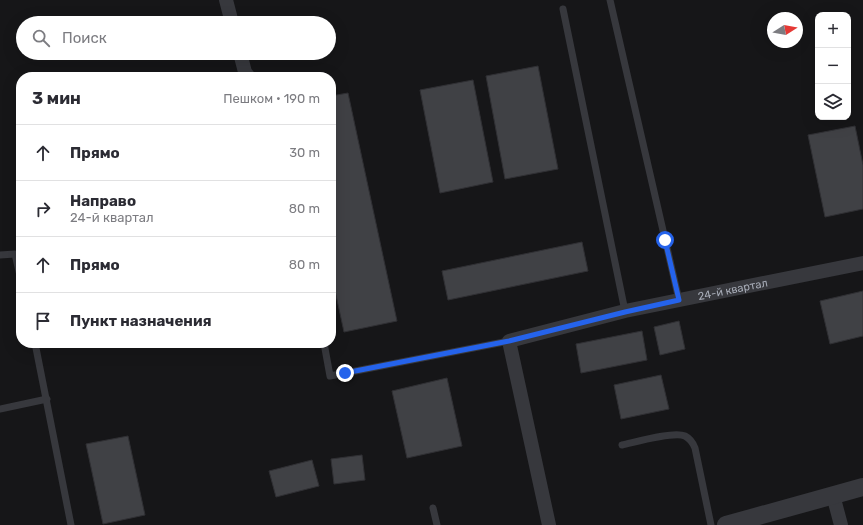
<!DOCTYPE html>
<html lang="ru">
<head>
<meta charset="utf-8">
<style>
  body { margin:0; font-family:Rubik,sans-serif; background:#f7f7f7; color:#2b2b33 }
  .controls { position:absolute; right:12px; top:12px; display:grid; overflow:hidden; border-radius:8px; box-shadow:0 4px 16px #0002 }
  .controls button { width:36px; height:36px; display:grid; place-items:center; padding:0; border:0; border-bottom:1px solid #e1e1e2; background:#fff; color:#2b2b33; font:20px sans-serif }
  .compass { position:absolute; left:767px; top:12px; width:36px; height:36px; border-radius:50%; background:#fff; box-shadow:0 4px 16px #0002; rotate:79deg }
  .stop { position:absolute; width:12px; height:12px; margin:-9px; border:3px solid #2563eb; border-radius:50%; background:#fff }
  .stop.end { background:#2563eb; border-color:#fff; box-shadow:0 1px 4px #0008 }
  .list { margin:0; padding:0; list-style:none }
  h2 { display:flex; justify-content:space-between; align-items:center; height:52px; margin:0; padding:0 16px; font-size:17px }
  h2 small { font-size:13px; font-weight:400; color:#7c7c81 }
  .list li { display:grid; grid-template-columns:26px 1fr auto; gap:12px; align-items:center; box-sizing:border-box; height:56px; padding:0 16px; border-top:1px solid #e1e1e2 }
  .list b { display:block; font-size:15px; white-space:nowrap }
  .list p { margin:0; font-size:13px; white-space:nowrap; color:#7c7c81 }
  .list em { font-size:13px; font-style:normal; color:#7c7c81 }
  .icon { flex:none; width:22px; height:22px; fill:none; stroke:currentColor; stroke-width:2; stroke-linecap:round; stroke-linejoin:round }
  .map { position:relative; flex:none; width:863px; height:525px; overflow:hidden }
  .search { position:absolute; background:#fff; box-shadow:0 4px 16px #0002; left:16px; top:16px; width:320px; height:44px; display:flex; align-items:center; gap:10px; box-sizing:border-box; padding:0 14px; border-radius:22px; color:#7c7c81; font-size:15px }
  .panel { position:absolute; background:#fff; box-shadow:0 4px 16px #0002; left:16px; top:72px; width:320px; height:276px; border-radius:16px }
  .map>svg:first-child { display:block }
  .building { fill:#404145; stroke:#303034 }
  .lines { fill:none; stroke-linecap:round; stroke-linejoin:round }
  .service { stroke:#37383d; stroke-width:7 }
  .minor { stroke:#37383d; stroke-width:14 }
  .tertiary { stroke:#37383d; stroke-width:18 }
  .route { stroke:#2563eb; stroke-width:5 }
  .labels { text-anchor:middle; stroke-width:4; stroke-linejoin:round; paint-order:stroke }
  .street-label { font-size:11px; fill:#a8adb8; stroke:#111113 }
</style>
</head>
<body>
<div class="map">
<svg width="863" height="525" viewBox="0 0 863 525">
  <rect width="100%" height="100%" fill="#161618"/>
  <path class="building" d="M538 66 558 169 505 179 486 76Z
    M473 80 493 182 440 193 420 90Z
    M348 93 397 321 344 332 331 272V96Z
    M855 126 863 165V209L825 217 808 135Z
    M582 242 588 271 448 300 442 271Z
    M863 291V336L830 344 820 301Z
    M679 321 685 349 660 355 654 327Z
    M642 331 647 360 581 373 576 344Z
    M661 375 669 409 621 419 614 385Z
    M447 378 462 446 407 458 392 391Z
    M128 436 145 515 103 524 86 444Z
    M362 455 365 480 334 484 331 459Z
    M312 460 319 486 276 497 269 471Z"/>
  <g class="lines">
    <path class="service" d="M610 0 679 300
      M563 9 625 311
      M0 255 15 254 21 280
      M35 343 71 525
      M324 343 330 376 509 341
      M0 409 47 399
      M622 445C636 442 674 431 685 436 691 439 693 443 695 448L711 525
      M433 508 437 525"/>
    <g class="minor">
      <path d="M226 0 232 23"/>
      <path d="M240 53 245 72 249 77"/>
      <path d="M833 495 841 525"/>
      <path id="s1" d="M549 525 509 341 625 311 863 263"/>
    </g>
    <path class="tertiary" d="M726 525 863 487"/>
  </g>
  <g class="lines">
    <path class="route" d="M345 373 509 341 625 312 679 300 665 240"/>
  </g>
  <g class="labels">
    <g class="street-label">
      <text dy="4" stroke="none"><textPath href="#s1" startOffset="418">24-й квартал</textPath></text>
    </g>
  </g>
</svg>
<div class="controls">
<button>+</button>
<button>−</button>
<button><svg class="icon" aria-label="layers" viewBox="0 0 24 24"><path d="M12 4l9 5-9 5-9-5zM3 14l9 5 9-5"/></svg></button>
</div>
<svg class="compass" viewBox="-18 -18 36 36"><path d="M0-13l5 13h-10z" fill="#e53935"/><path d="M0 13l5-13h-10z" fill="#7c7c81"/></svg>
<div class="stop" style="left:665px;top:240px"></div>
<div class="stop end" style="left:345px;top:373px"></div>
<div class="search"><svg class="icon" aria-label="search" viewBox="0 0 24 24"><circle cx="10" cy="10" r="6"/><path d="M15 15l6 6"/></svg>Поиск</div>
<section class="panel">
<h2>3 мин<small>Пешком · 190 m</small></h2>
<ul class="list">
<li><svg class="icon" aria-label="ahead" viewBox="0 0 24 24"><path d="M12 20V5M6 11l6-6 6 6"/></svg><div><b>Прямо</b></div><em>30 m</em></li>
<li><svg class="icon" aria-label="right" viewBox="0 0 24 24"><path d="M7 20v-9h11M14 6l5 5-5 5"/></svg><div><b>Направо</b><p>24-й квартал</p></div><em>80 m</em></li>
<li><svg class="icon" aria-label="ahead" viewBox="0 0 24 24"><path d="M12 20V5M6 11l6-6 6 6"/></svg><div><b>Прямо</b></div><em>80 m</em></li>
<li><svg class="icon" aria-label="arrive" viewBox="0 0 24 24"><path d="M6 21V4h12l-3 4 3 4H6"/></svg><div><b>Пункт назначения</b></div></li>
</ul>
</section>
</div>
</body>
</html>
